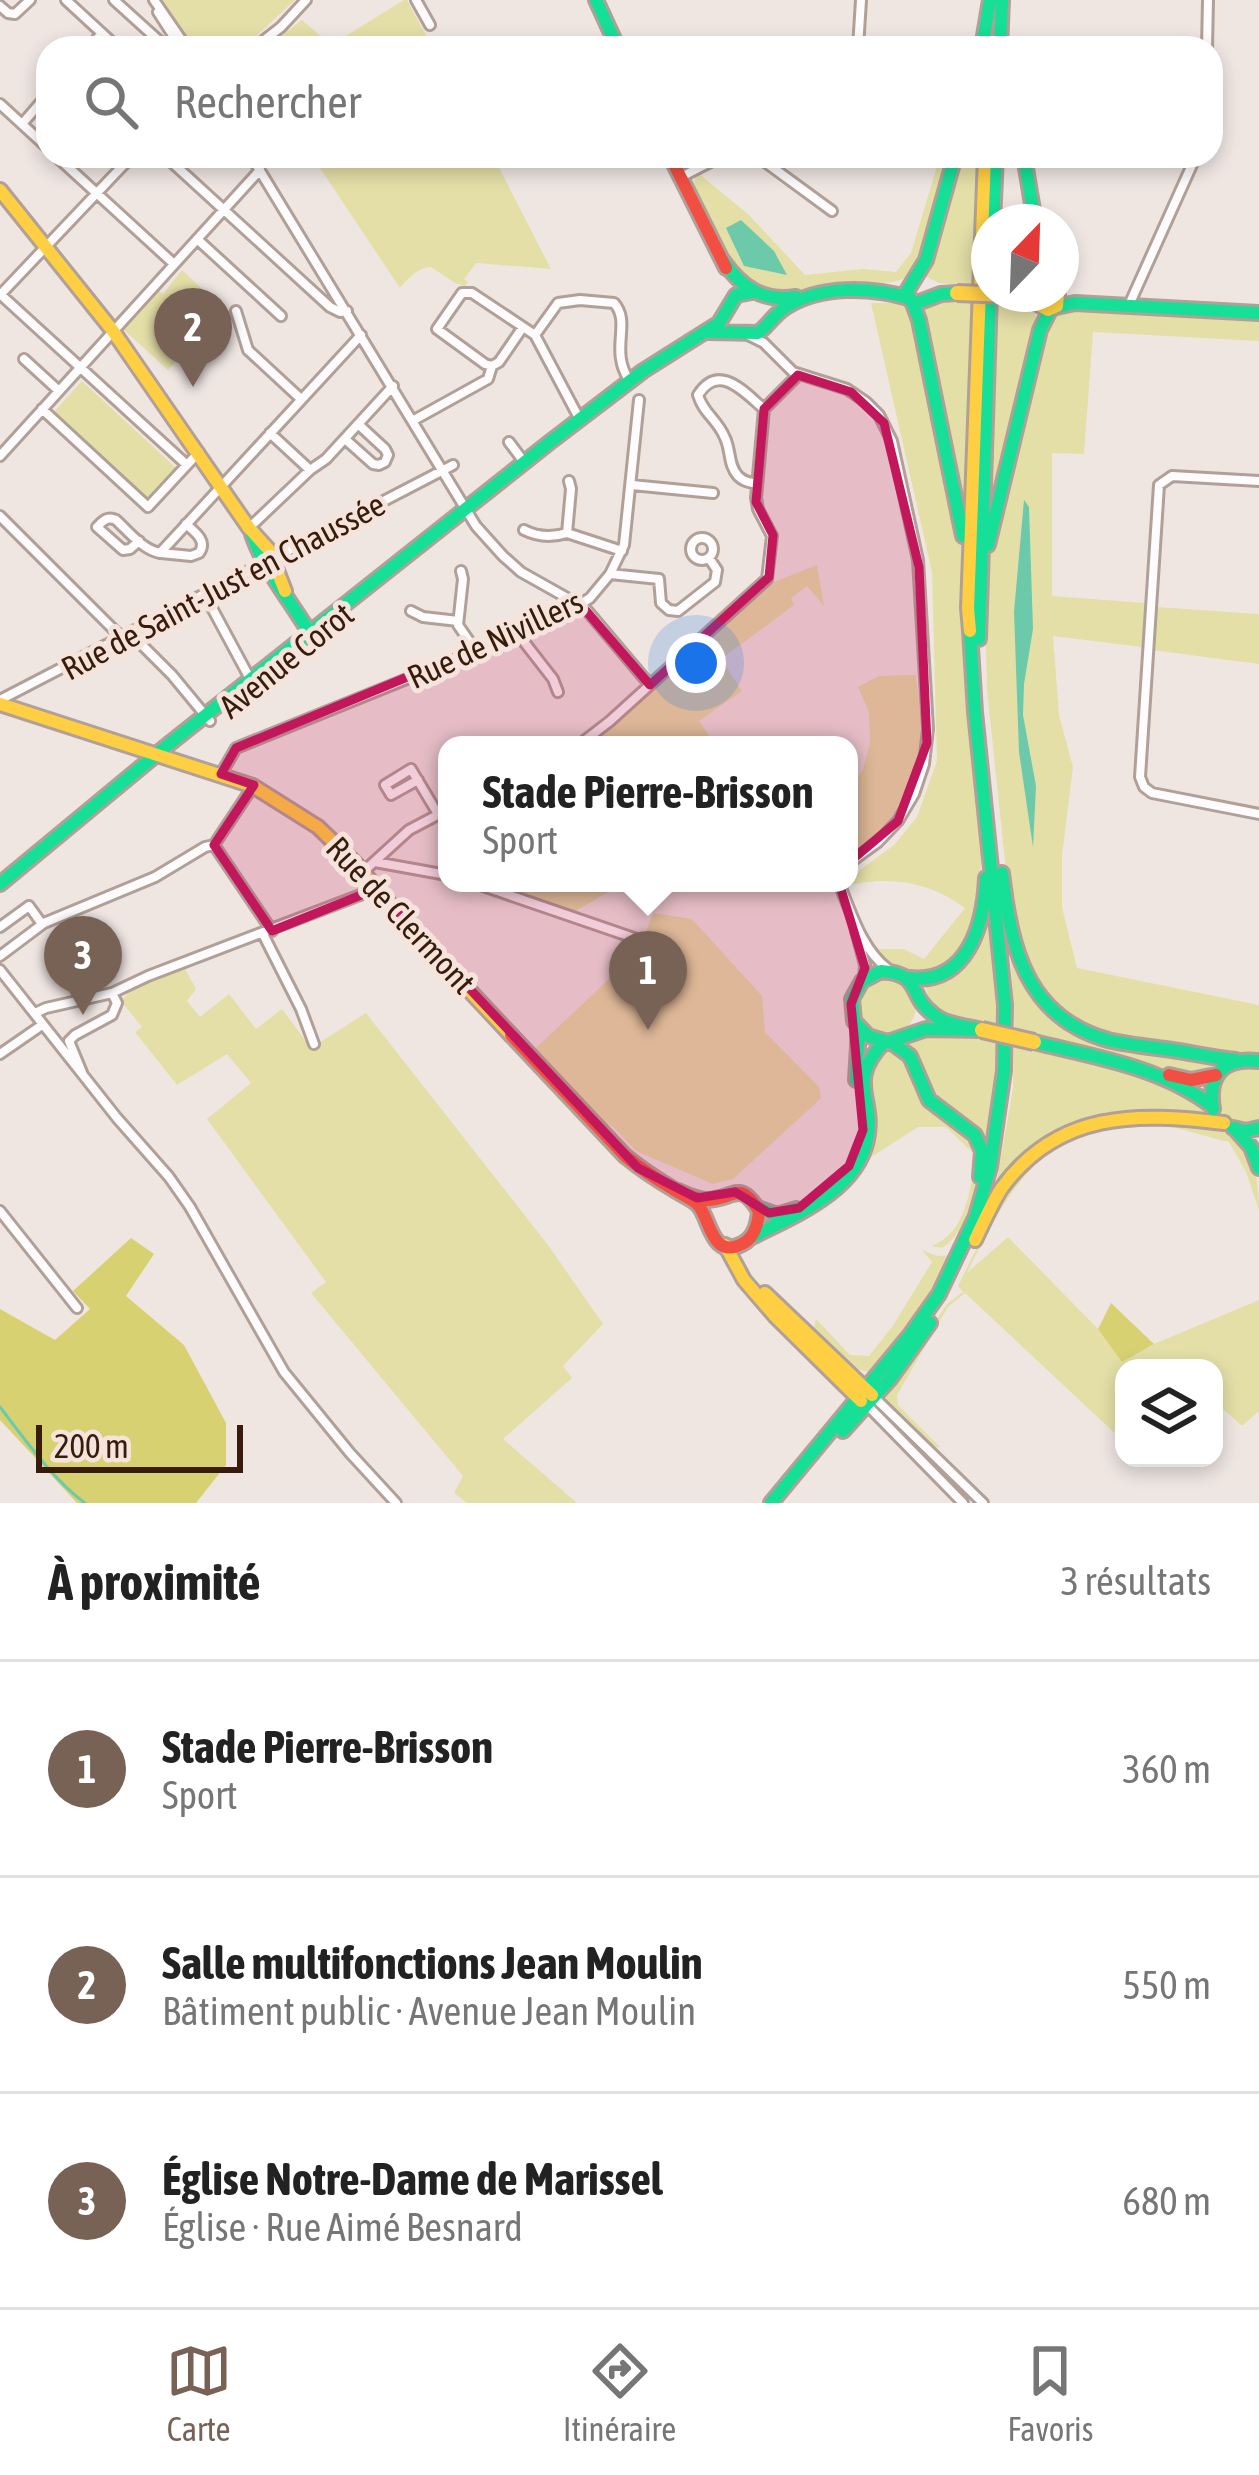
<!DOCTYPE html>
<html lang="fr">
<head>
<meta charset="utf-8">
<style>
  body { margin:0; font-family:"Asap Condensed",sans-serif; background:#f6f6f6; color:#222 }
  .controls { position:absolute; right:36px; bottom:36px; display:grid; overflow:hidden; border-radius:24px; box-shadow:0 6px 18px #0003 }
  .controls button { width:108px; height:108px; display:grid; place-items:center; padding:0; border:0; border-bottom:3px solid #e0e0e0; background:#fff; color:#222; font:60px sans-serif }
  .compass { position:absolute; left:971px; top:204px; width:108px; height:108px; border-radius:50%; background:#fff; box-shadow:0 6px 18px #0003; rotate:23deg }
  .scale { position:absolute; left:36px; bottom:30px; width:207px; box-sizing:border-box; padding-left:12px; border:6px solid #381b0b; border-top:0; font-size:33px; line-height:42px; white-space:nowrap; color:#381b0b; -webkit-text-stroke:9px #f5e4dc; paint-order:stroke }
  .you { position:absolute; left:696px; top:663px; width:42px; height:42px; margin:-30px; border:9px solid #fff; border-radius:50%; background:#1a73e8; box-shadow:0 0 0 18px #1a73e833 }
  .badge { display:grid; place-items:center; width:78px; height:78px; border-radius:50%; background:#786256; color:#fff; font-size:39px; font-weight:700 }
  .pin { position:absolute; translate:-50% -99px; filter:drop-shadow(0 3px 6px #0008) }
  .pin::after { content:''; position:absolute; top:63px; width:42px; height:36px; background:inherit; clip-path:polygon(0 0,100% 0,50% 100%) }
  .popup { position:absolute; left:438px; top:736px; width:420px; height:156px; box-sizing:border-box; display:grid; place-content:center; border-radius:24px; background:#fff; filter:drop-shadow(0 3px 9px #0005); font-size:39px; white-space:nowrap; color:#767676 }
  .popup b { font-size:45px; color:#222 }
  .popup::after { content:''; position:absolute; left:50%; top:100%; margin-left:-24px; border:24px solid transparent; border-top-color:#fff }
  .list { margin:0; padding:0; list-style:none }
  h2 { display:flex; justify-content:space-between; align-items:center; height:156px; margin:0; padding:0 48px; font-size:51px }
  h2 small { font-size:39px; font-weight:400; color:#767676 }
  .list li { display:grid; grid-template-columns:78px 1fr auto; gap:36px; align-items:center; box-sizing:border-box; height:216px; padding:0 48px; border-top:3px solid #e0e0e0 }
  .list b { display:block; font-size:45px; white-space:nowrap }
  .list p { margin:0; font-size:39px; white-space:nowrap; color:#767676 }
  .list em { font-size:39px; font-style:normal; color:#767676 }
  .icon { flex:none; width:66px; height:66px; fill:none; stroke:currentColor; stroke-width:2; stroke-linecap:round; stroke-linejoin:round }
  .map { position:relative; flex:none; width:1259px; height:1503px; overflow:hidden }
  .search { position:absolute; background:#fff; box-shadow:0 6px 18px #0003; left:36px; right:36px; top:36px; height:132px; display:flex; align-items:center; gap:30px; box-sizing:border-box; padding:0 42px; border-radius:36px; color:#767676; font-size:45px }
  .sheet { height:804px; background:#fff }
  nav { display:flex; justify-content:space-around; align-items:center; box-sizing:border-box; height:168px; border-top:3px solid #e0e0e0; background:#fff; font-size:33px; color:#767676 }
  nav a { display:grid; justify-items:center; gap:6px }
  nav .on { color:#786256 }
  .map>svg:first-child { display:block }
  .green { fill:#e4dfa7 }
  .forest { fill:#d8d172 }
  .water { fill:#6ccaab }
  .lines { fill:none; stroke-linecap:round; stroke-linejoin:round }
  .stream { stroke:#6ccaab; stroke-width:3 }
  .street-casing { stroke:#b1a097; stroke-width:14 }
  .fast-casing { stroke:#b1a097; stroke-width:18 }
  .slow-casing { stroke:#b1a097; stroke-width:18 }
  .jam-casing { stroke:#b1a097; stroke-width:18 }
  .street { stroke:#fdfbfb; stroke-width:8 }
  .fast { stroke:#16e098; stroke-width:12 }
  .slow { stroke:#ffcf43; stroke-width:12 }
  .jam { stroke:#f24e42; stroke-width:12 }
  .slow-bridge-casing { stroke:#b1a097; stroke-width:20; stroke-linecap:butt }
  .slow-bridge { stroke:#ffcf43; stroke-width:14 }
  .marked { fill:#c2185b; fill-opacity:0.2; stroke:#c2185b; stroke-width:9; stroke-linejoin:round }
  .labels { text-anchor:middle; stroke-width:10; stroke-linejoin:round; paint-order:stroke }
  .street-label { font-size:33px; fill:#381b0b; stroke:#f5e4dc }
</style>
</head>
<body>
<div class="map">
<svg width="1259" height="1503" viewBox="0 0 1259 1503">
  <rect width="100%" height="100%" fill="#efe6e2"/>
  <path class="green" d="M160 0H295L243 48H191Z
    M404 0H407L433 48H266L302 20 331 45Z
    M312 156H493L551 269 476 263 464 279 468 282 465 286 455 283 431 267C419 267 407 279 400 288Z
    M940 156H951L918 271C889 290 878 279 846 283 829 285 798 297 783 297 731 295 712 226 692 188L697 172 749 215 805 275 863 269 896 272 911 253Z
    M957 156H981L975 286 939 283 923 275Z
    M182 270 213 299 210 303 221 313 168 370 123 329 158 290 163 294Z
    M943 299 975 301 966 534 920 309Z
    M994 302C1014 304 1038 300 1038 326L989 526Z
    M871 303H907L914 314 961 541 963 623 981 849C981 905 980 959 916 975L887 960 877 949H904L924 959 965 908C930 882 892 876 849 885L860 870 894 845 917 817 937 761 932 572Z
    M1068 306 1259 317V341L1093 332 1084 454 1052 453V596L1146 603 1142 647 1053 636 1059 715 1073 767 1062 856V907L1077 968 1259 1005V1052L1226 1055 1134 1041 1080 1025 1052 1005 1027 972 1009 900 987 689 985 615 992 532 1043 326 1051 317Z
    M82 381 176 468 147 501 52 414Z
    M817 565 824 606 807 586 791 598 794 605 721 659 742 691 699 721 716 745H588L774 582Z
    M1156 607 1259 614V664L1152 650Z
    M916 675C918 697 922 720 920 743 917 786 890 835 849 852V792L863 769 870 743 869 712 858 687 879 676Z
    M504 883H614V889L572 913 508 893Z
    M653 913 692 919 762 996 765 1032 819 1087 821 1098 816 1103 733 1179 713 1184 636 1151 612 1126 602 1123 535 1049 650 940 644 937Z
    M989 914 1001 1029 940 1013 931 1004 925 985 936 982Z
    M1010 949 1044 1006 1075 1029 1218 1062 1198 1076 1015 1032Z
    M184 967 196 989 187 1001 200 1017 229 994 256 1029 282 1009 311 1048 366 1013 548 1245 603 1324 563 1366 572 1378 503 1439 577 1503H467L454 1493 463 1476 311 1293 326 1282 207 1119 251 1083 227 1054 177 1085 135 1032 142 1027 121 1001C136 983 161 972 184 967Z
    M858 1006a29 29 0 1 1 58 0a29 29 0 1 1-58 0Z
    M970 1032 1001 1041 990 1152 940 1107 905 1047 921 1033Z
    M1014 1044 1135 1072 1196 1098 1211 1118 1068 1129 1000 1187 996 1185 1013 1088Z
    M881 1049C914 1050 903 1074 922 1093 936 1107 962 1121 973 1137 991 1163 968 1233 942 1248L932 1246C967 1232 970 1189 976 1156L946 1127H918L868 1159 867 1067Z
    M1249 1065 1259 1068V1122C1235 1127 1210 1114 1219 1086 1222 1078 1222 1074 1230 1070 1233 1068 1246 1066 1249 1065Z
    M1130 1120C1206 1125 1259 1112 1259 1210L1246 1172 1229 1142C1206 1137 1181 1127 1157 1125 1047 1116 1009 1188 967 1273L1008 1237 1098 1329 1123 1361 1154 1344 1259 1300V1411L1242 1426 1214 1401V1368H1124V1440L1121 1439 965 1293 948 1307 897 1395 898 1405 940 1447 932 1448 890 1407 884 1396 947 1304 963 1292 958 1286 1007 1187 1025 1164 1068 1137Z
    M922 1250 937 1256 953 1255C932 1298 904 1339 868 1372 847 1368 825 1345 814 1327L816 1319 850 1355 869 1356 892 1327 932 1262Z"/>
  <path class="forest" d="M131 1238 154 1254 126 1296 184 1345 226 1423V1465L196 1503H77L0 1420V1309L55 1340 90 1309 73 1291Z
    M1111 1303 1154 1344 1122 1362 1098 1329Z"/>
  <path class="water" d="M741 220 774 251 787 275 744 266 726 228Z
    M1024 500 1029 507 1033 629 1024 684 1023 715 1036 786 1033 847 1019 752 1014 612Z"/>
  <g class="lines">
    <path class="stream" d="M0 1407C23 1437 54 1481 85 1503"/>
    <defs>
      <path id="street" d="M66 0 118 48
        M114 0 167 48
        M154 0 187 48
        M416 0 430 25
        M0 6 8 13 15 14 30 0
        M158 12 176 40
        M89 48 102 33
        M254 48 281 27 306 0
        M858 48 861 0
        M1207 48 1208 0
        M0 104 48 148
        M22 124 48 94
        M56 156 174 264
        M165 156 330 307 340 312 347 311
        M251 156 476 526 503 556 521 572 585 608 650 685
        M757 156 832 211
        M681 177 722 156
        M197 239 281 316
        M0 294 187 465
        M1 294 132 156
        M1129 305 1196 156
        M236 311 248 350 301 399
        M523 327 499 362 492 366 485 364 437 329 462 293H472L535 335 579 418
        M535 335 558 303 580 300 614 303C632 323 609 349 629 380
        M750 336 764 343 793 372 847 389 866 402 879 415 892 441 918 560 928 729 924 764 914 794 898 821 878 842 849 863
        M24 359 59 391
        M42 409 148 507 199 452
        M414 420 488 379 492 366
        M270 433 310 470
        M345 439 373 464 379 465 385 462 388 455 385 449 358 424
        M509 442 524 462
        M0 456 260 170
        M569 481 571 489 567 533 622 551
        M1259 481 1172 476 1159 485 1140 777 1144 787 1152 793 1259 814
        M757 484C749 482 744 482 738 476 728 465 731 450 725 438 718 420 703 413 698 395 719 362 744 392 764 409
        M632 485 713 493
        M0 516 122 638
        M249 528 310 470 326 459 393 386
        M524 530C538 537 551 538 567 533
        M691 549a11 11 0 1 1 22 0a11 11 0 1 1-22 0Z
        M139 541 130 549 123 550 97 527C103 521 107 516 116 520 128 531 143 550 160 553L361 335
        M161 553 191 556 199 553C208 541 195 532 186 524
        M461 571 463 579 458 625 476 651
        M610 574 659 579 661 603 669 610 678 611 715 582 717 570 709 558
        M205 595 254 686
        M411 611 423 617 458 621
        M131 634 172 675 210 721
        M518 634 553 679 558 692
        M0 700 453 465
        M579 745 610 721 767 579 772 536 758 509 756 498 764 409 798 375
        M221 774 236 748 518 634 566 613 590 598 610 574 624 545 639 400
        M418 780 391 795 385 785 411 769 438 814
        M214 845 272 931
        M375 862 447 875
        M363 872 409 830 447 810
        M474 883 637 939
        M839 883C851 912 862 950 888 969
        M0 927 29 906 42 924
        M856 931 865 965 864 979
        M263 934 301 1009 314 1044
        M0 956 44 923 155 877 205 847 214 845 253 786
        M0 970 117 1118 169 1177 190 1207 284 1372 350 1453 396 1503
        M35 1013 46 1008 112 993 148 976 376 889
        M0 1054 42 1025
        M83 1075 69 1041 75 1035 112 1015 117 1003 112 993
        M0 1211 77 1308
        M874 1397 983 1503
        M868 1406 963 1503"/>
      <path id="fast" d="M596 0 618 48
        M982 48 990 0
        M1000 48 1002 0
        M955 156 926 260 907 291 910 300 917 303 941 294 957 293
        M1024 156 1035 222
        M993 222 996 156
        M723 261C742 288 763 302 796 297
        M912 301 919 320 963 536
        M1056 307 1075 303 1259 313
        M710 332 758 333C769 325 775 313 786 307 821 285 871 287 909 298
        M252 534C263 568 292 603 311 635
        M988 545 1040 330 1050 310
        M979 639 990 294
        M1002 873C1011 948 1026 1017 1108 1040 1129 1045 1151 1047 1172 1050 1193 1053 1214 1058 1236 1060
        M0 884 169 744 550 442 643 371 719 323 736 295 752 292
        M881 971C923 974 907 995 933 1014 946 1025 966 1026 982 1030L926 1029 888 1042 868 1036 854 1021 852 999 862 981Z
        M909 978C968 985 984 924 986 878
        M891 1042 910 1056 929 1100 975 1135 982 1151 980 1177
        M1034 1042C1095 1057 1161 1067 1212 1106
        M856 1080 859 1028
        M1213 1109C1207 1074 1224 1057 1259 1061
        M1233 1128 1246 1131 1259 1128
        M1235 1129 1251 1147 1259 1168
        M758 1208 777 1215 796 1209
        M754 1236C795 1215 856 1191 867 1140 876 1097 845 1083 884 1042
        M843 1431 890 1379 930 1323
        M771 1503 910 1335 939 1294 976 1216 990 1167 1004 1071 1005 1005 975 712 970 631"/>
      <path id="slow" d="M0 190 113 331 249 528 269 550 285 591
        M1008 295 1030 300 1048 310 1057 306 1058 294
        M970 631 968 608 985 156
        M0 704 253 786 318 827 356 864 407 924 511 1035
        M975 1240C983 1223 991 1205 1001 1189 1057 1111 1137 1112 1224 1123
        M725 1245 744 1280 775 1316 861 1401
        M765 1293 872 1395"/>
      <path id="jam" d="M670 156 726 268
        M511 1035 625 1156C641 1169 656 1179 673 1189 680 1194 693 1199 698 1205 710 1217 711 1260 742 1244 755 1238 758 1224 759 1211 739 1179 735 1199 707 1200 697 1200 687 1195 678 1191
        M1169 1075 1191 1080 1216 1075"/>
    </defs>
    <use href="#street" class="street-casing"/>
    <use href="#fast" class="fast-casing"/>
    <use href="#slow" class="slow-casing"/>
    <use href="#jam" class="jam-casing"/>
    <use href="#street" class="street"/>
    <use href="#fast" class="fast"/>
    <use href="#slow" class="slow"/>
    <use href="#jam" class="jam"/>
    <defs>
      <path id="slow-bridge" d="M957 293 1008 295
        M982 1030 1034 1042"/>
    </defs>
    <use href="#slow-bridge" class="slow-bridge-casing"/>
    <use href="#slow-bridge" class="slow-bridge"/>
  </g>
  <path class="marked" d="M798 375 851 392 884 423 919 567 927 743 898 821 836 873 865 968 851 1004 863 1130 849 1166 799 1208 769 1213 735 1192 697 1198 638 1168 376 889 272 931 214 845 254 785 221 774 236 748 581 605 650 685 769 577 773 535 756 502 764 409Z"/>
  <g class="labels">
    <g class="street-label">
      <text transform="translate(223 586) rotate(-28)" y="12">Rue de Saint-Just en Chaussée</text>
      <text transform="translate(495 639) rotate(-25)" y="12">Rue de Nivillers</text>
      <text transform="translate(286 660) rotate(-39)" y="12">Avenue Corot</text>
      <text transform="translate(401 915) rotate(47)" y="12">Rue de Clermont</text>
    </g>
  </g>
</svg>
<div class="controls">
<button><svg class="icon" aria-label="layers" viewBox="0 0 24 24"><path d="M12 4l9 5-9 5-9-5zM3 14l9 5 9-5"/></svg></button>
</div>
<svg class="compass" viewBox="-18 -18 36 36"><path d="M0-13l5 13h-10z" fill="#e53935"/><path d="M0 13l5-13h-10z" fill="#767676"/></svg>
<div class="scale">200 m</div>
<div class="you"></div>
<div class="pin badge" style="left:648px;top:1030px">1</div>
<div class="popup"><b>Stade Pierre-Brisson</b>Sport</div>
<div class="pin badge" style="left:193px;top:387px">2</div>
<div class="pin badge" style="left:83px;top:1015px">3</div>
<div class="search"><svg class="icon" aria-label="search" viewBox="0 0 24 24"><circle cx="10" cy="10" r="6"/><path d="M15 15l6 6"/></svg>Rechercher</div>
</div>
<section class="sheet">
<h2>À proximité<small>3 résultats</small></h2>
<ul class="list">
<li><span class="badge">1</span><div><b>Stade Pierre-Brisson</b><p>Sport</p></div><em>360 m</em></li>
<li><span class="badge">2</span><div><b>Salle multifonctions Jean Moulin</b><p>Bâtiment public · Avenue Jean Moulin</p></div><em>550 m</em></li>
<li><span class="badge">3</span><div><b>Église Notre-Dame de Marissel</b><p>Église · Rue Aimé Besnard</p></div><em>680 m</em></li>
</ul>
</section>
<nav>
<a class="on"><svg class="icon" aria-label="map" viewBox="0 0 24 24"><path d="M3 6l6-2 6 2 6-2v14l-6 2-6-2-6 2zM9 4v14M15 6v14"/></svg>Carte</a>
<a><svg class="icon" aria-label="directions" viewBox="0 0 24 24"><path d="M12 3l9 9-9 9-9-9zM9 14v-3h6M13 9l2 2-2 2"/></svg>Itinéraire</a>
<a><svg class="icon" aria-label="saved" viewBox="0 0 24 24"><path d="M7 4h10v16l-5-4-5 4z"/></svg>Favoris</a>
</nav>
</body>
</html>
